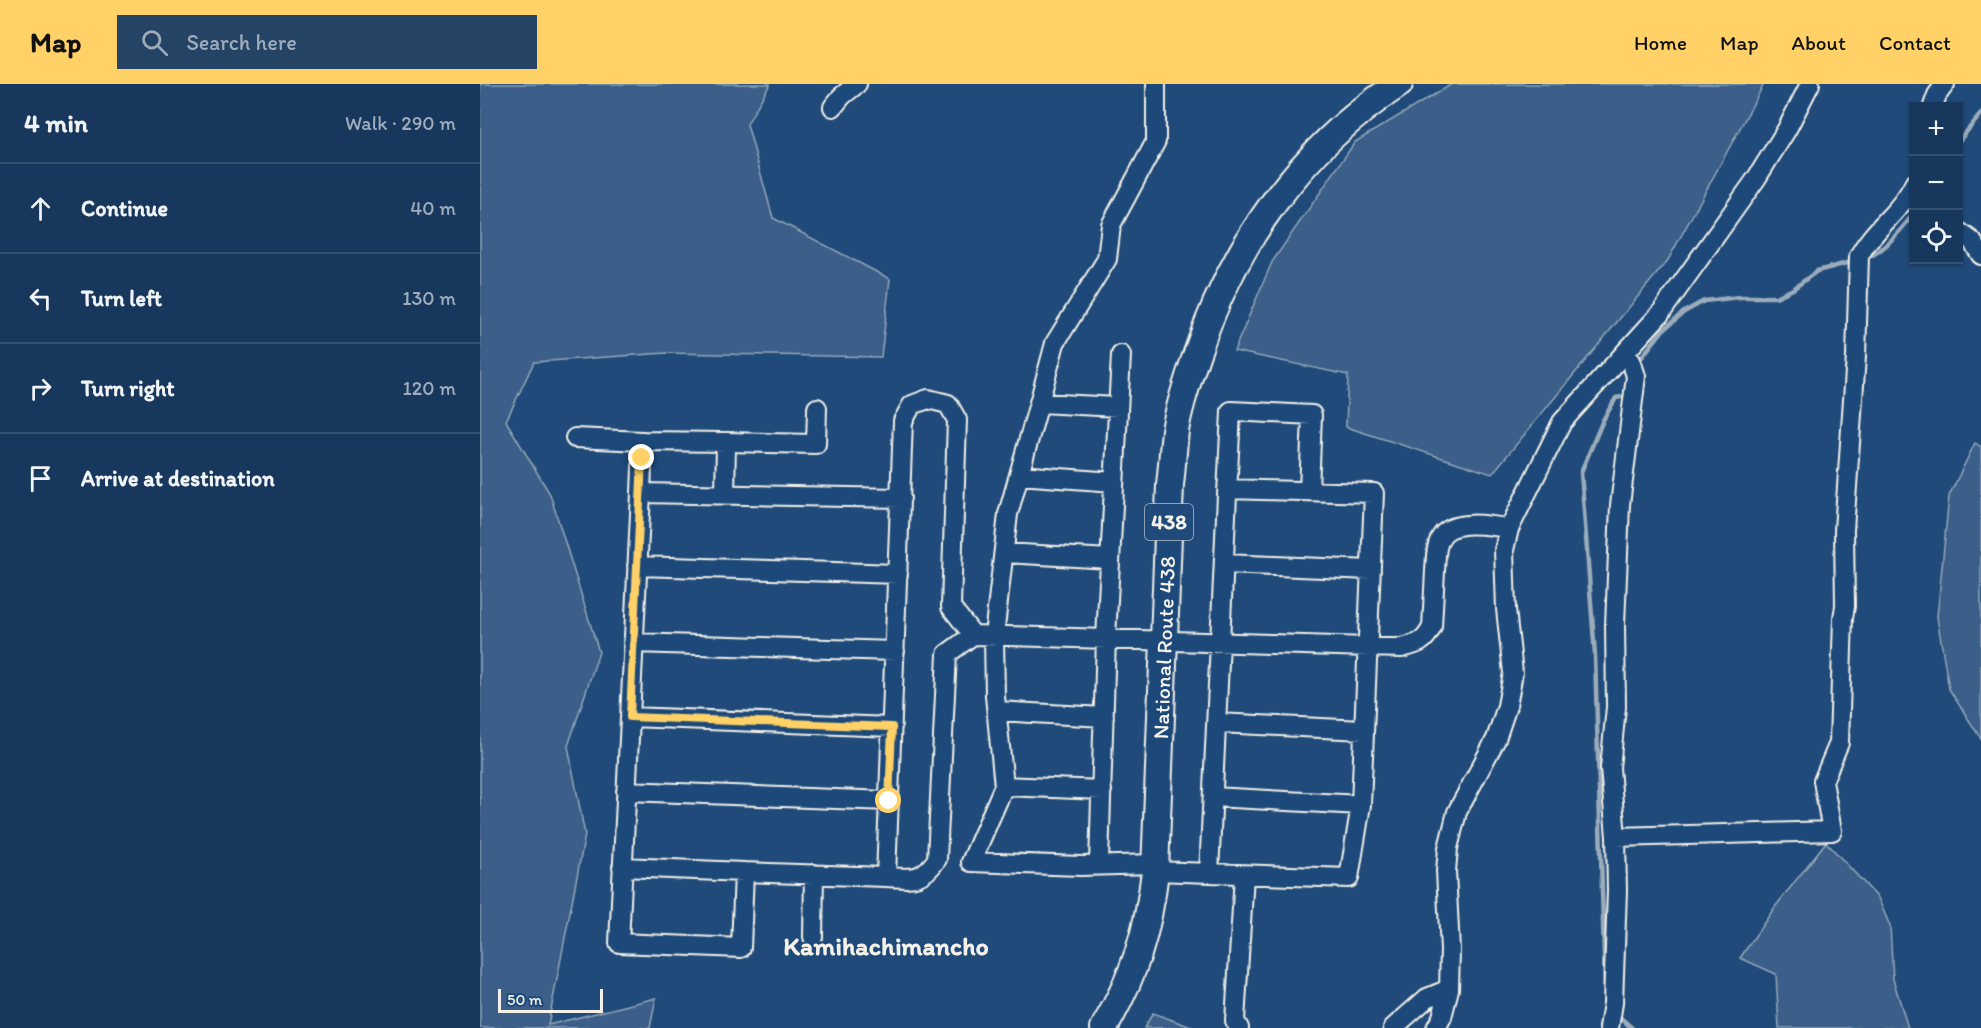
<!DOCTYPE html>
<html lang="en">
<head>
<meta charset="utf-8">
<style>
  body { margin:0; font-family:Itim,sans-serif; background:#244365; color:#f1f3f6 }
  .controls { position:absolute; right:18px; top:18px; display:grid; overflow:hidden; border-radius:0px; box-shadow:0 2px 4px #0004 }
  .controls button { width:54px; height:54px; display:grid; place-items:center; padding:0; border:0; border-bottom:2px solid #365272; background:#17385c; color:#f1f3f6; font:30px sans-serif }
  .scale { position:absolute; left:18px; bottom:15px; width:105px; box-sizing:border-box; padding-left:6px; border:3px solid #f4f1e8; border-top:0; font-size:16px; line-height:21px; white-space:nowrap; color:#f4f1e8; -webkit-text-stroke:4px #1f4a7a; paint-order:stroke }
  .stop { position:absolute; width:18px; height:18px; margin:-14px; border:4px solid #ffd166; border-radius:50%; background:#fff }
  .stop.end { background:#ffd166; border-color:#fff; box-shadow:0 2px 6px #0008 }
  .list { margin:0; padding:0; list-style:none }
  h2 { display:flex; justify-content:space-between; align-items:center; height:78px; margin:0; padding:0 24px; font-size:26px }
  h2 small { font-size:20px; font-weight:400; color:#9eacbb }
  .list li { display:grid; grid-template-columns:39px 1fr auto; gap:18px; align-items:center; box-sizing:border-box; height:90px; padding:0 24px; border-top:2px solid #365272 }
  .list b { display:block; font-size:22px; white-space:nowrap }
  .list em { font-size:20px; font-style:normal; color:#9eacbb }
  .icon { flex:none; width:33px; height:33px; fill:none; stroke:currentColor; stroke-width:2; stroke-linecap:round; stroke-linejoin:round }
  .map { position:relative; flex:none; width:1501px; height:944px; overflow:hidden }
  header { display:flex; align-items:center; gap:36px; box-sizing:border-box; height:84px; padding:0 30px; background:#ffd166; color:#111 }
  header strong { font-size:28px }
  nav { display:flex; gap:33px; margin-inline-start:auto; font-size:21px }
  .search { width:420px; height:54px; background:#244365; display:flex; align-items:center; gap:15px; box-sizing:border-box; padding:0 21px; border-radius:0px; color:#9eacbb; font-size:22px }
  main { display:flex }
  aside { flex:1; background:#17385c }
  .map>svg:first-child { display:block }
  .green { fill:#3a5f88; stroke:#97a8b8; stroke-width:1.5 }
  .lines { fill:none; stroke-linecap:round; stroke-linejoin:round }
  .stream { stroke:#9cacbb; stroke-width:4.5 }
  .minor-casing { stroke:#f4f1e8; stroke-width:22 }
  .highway-casing { stroke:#f4f1e8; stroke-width:30 }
  .minor { stroke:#1f4a7a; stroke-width:18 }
  .highway { stroke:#1f4a7a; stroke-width:26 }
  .route { stroke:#ffd166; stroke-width:8 }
  .labels { text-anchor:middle; stroke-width:4.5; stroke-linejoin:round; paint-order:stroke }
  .shield { fill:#1f4a7a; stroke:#b4bfc7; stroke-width:1.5 }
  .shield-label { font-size:21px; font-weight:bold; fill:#f4f1e8 }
  .street-label { font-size:22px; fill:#f4f1e8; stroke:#1f4a7a }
  .quarter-label { font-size:26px; font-weight:bold; fill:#f4f1e8; stroke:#1f4a7a }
</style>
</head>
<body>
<header>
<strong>Map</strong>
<div class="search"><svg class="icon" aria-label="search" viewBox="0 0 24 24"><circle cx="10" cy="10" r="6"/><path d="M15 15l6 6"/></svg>Search here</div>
<nav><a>Home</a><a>Map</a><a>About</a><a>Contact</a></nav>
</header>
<main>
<aside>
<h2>4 min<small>Walk · 290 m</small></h2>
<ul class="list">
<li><svg class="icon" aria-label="ahead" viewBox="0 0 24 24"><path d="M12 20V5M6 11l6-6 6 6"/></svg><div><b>Continue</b></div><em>40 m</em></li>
<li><svg class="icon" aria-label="left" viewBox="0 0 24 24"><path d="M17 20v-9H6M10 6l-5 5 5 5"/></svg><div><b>Turn left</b></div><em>130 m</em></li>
<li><svg class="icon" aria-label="right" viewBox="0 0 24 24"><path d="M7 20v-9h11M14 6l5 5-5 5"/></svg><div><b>Turn right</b></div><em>120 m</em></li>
<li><svg class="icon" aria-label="arrive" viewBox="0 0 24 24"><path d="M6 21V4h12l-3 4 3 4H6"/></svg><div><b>Arrive at destination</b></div></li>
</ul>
</aside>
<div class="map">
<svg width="1501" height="944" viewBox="0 0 1501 944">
  <rect width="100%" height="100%" fill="#1f4a7a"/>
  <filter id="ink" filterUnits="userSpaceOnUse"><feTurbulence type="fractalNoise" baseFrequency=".0167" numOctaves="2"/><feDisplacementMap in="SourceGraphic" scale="12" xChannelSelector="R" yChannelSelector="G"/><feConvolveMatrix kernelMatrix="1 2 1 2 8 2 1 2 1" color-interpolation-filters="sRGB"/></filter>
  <g filter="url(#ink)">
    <path class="green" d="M0 0H290L267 40 293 134 410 195 401 273 186 269 54 278 26 337 70 410 119 568 88 662 105 751 68 941 176 914 170 944H0Z
      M972 0H1284L1188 176 1012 390 866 343 868 291 754 267 792 178 875 58Z
      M1495 359 1501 363V655L1469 605 1457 533 1469 412Z
      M1346 758 1398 814 1410 842 1413 895 1428 944H1299L1296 890 1260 874 1295 823Z
      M673 929 714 944H664Z"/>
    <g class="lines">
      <path class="stream" d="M1478 58 1501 30
        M1383 175C1403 170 1420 146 1434 130
        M1157 279 1183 246 1204 228 1224 217 1260 213H1296L1313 205 1337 187 1375 177
        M1125 906 1115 571 1101 388 1123 336 1136 314 1146 312V308
        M1136 930 1152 944"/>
      <defs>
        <path id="minor" d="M1453 22 1457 11 1465 0
          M353 23 362 12 377 0
          M1478 147 1492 157 1501 171
          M559 319 575 259 627 175 631 141 676 57V0
          M638 323 559 319 528 430 514 552 515 612 524 702 491 778 601 782 675 780
          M95 354 163 357
          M246 358 336 360 337 324
          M539 391 634 398
          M161 409 163 357 246 358 245 411
          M524 469 630 475
          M744 480 891 486
          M157 482 418 490
          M493 551 467 570 457 775C441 798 432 794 406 793L423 337 432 321 448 315 468 320 477 336 471 523 493 551 921 564C938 560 944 559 952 543 953 524 954 506 955 487 956 477 955 464 960 455 969 434 1011 441 1029 445
          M153 559 415 567
          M517 627 624 633
          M150 633 412 643
          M737 639 884 646
          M524 702 622 706
          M146 707 409 717
          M733 713 881 721
          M1136 753 1352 747 1343 697 1359 659 1363 534 1365 522 1364 446 1376 272 1379 172C1393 145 1421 127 1434 100
          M619 780 626 554 641 271
          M142 783 264 788
          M675 787 869 794 881 721 894 409 747 405
          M729 789 751 327 832 331 829 407
          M406 793 264 788 261 864 139 859 161 409 421 414
          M333 853 334 790
          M759 944 755 937 764 791
          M913 944 947 914 969 905
          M956 944 962 933 969 905 970 866 966 787 968 764 977 728 1016 655 1027 622 1033 589 1026 525 1024 466 1029 445 1082 338 1180 230 1276 95 1307 45 1330 0
          M1129 944 1133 919 1137 807 1136 753 1130 684 1136 623 1135 541 1140 421 1156 292 1151 277 1145 271"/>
        <g id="highway">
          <path id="s1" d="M624 944C655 890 668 849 675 787L690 401C692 383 693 365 695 347 699 321 708 296 716 272 753 161 820 64 919 0"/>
        </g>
      </defs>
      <use href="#minor" class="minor-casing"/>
      <use href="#highway" class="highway-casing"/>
      <use href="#minor" class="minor"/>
      <use href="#highway" class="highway"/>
    </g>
  </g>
  <g class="lines" filter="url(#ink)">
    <path class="route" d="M162 374 150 633 412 643 409 717"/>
  </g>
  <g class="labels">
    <rect class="shield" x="665" y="420" width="48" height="36" rx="4.5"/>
    <g class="shield-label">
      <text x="689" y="445">438</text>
    </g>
    <g class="street-label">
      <text dy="8" stroke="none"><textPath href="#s1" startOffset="390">National Route 438</textPath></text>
    </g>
    <g class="quarter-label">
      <text x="406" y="871">Kamihachimancho</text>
    </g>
  </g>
</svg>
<div class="controls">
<button>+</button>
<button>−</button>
<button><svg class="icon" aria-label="locate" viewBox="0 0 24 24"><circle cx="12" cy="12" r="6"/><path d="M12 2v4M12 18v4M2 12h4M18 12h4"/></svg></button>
</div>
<div class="scale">50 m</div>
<div class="stop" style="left:409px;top:717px"></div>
<div class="stop end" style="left:162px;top:374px"></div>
</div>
</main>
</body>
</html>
